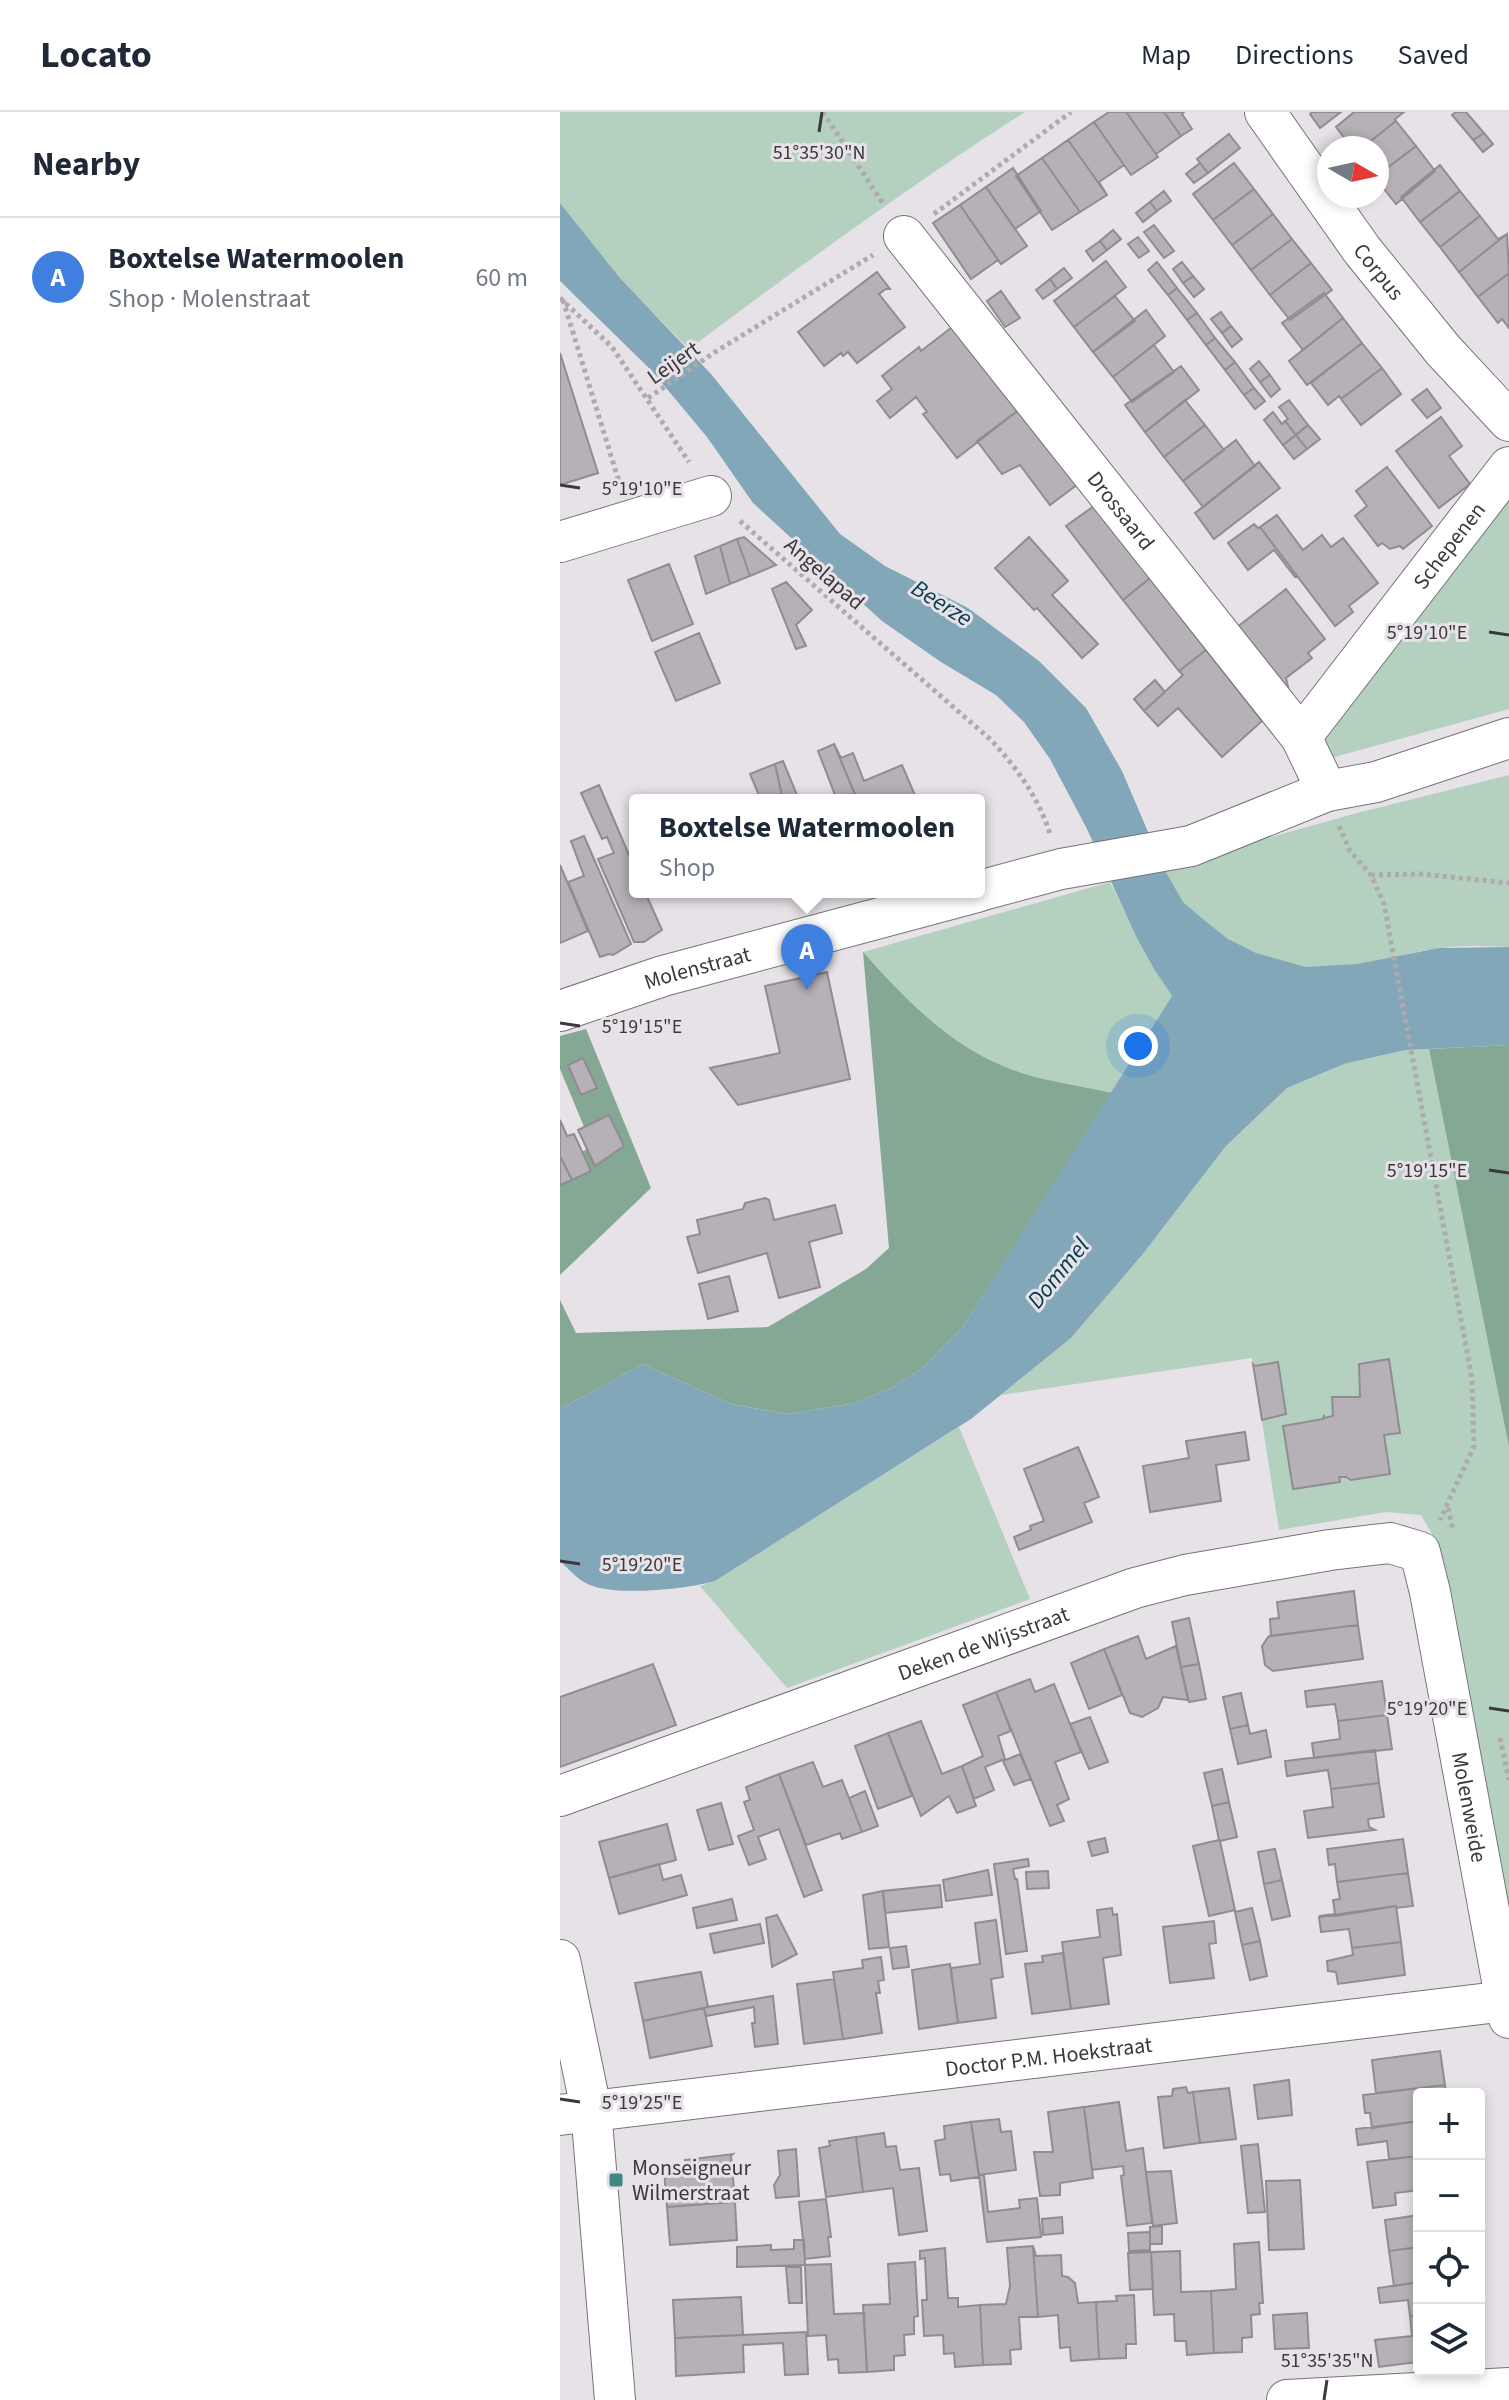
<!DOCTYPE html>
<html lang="en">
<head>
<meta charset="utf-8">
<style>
  body { margin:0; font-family:"Source Sans 3",sans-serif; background:#f2f2f3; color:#1f2937 }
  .controls { position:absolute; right:24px; bottom:24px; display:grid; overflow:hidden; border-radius:8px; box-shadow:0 4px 12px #0003 }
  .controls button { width:72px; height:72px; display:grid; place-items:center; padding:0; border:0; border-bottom:2px solid #e0e1e3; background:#fff; color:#1f2937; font:40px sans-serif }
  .compass { position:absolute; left:757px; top:24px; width:72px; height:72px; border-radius:50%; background:#fff; box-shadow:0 4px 12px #0003; rotate:99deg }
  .you { position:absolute; left:578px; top:934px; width:28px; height:28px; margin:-20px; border:6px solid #fff; border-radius:50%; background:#1a73e8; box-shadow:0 0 0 12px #1a73e833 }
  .badge { display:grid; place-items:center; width:52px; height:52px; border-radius:50%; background:#3f8782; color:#fff; font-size:26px; font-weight:700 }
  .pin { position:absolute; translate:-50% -66px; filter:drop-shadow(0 2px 4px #0008) }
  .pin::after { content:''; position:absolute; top:42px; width:28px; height:24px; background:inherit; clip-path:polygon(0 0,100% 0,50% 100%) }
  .popup { position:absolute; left:69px; top:682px; width:356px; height:104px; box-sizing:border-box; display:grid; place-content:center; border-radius:8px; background:#fff; filter:drop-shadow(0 2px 6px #0005); font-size:26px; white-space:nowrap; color:#747a83 }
  .popup b { font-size:30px; color:#1f2937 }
  .popup::after { content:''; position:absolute; left:50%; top:100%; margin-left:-16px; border:16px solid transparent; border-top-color:#fff }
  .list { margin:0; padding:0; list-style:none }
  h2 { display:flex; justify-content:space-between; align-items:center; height:104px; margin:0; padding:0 32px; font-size:34px }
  h2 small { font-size:26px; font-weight:400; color:#747a83 }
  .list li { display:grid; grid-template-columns:52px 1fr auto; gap:24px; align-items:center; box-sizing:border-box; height:120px; padding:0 32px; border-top:2px solid #e0e1e3 }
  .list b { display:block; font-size:30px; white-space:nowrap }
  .list p { margin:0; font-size:26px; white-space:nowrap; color:#747a83 }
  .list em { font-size:26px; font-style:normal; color:#747a83 }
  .icon { flex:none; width:44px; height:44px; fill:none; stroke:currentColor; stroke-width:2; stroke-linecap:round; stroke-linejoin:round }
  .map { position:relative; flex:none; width:949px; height:2288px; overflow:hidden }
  header { display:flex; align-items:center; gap:48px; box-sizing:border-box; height:112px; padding:0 40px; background:#fff; border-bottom:2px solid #e0e1e3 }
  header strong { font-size:38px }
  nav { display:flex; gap:44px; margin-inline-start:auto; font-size:28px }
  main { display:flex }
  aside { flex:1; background:#fff }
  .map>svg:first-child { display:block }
  .green { fill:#b4d1c0 }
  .forest { fill:#84a894 }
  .water { fill:#81a7b8 }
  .building { fill:#b5b1b6; stroke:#908c91; stroke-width:2 }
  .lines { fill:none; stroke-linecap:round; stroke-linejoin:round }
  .minor-casing { stroke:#777378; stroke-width:42 }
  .path { stroke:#aeaaae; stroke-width:5; stroke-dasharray:4 4; stroke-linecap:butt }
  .minor { stroke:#fff; stroke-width:40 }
  .ticks { fill:none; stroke:#3b393b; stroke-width:3 }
  .poi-dot { fill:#3f8782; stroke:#e6e2e7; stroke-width:3 }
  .labels { text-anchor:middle; stroke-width:6; stroke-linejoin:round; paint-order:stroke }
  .street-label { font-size:22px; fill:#3b393b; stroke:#e6e2e7 }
  .poi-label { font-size:22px; fill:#3b393b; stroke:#e6e2e7; text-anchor:start }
  .water-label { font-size:24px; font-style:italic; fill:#01394d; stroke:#e6e2e7 }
  .ticks-label { font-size:20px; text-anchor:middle; fill:#3b393b; stroke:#e6e2e7; stroke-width:6; stroke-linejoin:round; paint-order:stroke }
</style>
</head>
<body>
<header>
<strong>Locato</strong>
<nav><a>Map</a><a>Directions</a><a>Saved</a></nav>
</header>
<main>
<aside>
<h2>Nearby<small></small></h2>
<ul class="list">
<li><span class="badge" style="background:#3f7fe0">A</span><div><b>Boxtelse Watermoolen</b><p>Shop · Molenstraat</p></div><em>60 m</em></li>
</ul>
</aside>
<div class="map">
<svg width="949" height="2288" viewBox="0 0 949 2288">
  <rect width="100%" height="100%" fill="#e6e2e7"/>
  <path class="green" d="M0 0H465C349 74 239 155 129 237L58 165 0 91Z
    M949 374V597L771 646 756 619Z
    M949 663V835C925 834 900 833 875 837 833 843 791 858 748 855 703 852 655 824 625 792 615 782 610 767 603 755L801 700Z
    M550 770 594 857 612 884 552 981C522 974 490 970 462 961 395 940 348 890 303 840Z
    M869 937 949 1335V1815L916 1655 876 1429 861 1403 826 1400 719 1418 692 1246 441 1283 511 1226 582 1143 666 1034 727 976 784 952 846 938Z
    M399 1315 470 1487 227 1576 140 1474 155 1469Z"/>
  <path class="forest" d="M303 840C348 890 395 940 462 961 490 970 522 974 552 981L402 1216 363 1256 331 1276 295 1291 228 1302 171 1292 83 1252 0 1297V1188L16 1221 208 1215 306 1157 329 1136Z
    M26 917 91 1076 0 1163V1053L32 1034 0 957V924Z
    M949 933V1335L869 937Z"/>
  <path class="water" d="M0 91 59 165 151 262 280 422 325 454 408 496 479 549 526 596 562 659 603 755 623 790 644 808 668 827 696 841 746 855 797 852 879 836 949 835V933L846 938 810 946 784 952 727 976 666 1034 582 1143 511 1226 411 1307 155 1469C128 1477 47 1486 24 1470 15 1465 8 1456 0 1449V1297L83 1252 171 1292 228 1302 295 1291 331 1276 363 1256 402 1216 612 884 594 857 576 824 526 715 490 647 464 610 436 583 381 550 322 509 193 391 147 325 92 259 0 169Z"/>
  <path class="building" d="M549 0H566L598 45 571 63 534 10Z
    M566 0H604L621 24 596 42Z
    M604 0H624L622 2 632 17 621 24Z
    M752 0H781L760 16 750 2Z
    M794 0H844L835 7 836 9 802 36H792L776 15Z
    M896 0H906L924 21 913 28 892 3Z
    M836 9 856 34 817 64V36H802Z
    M534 10 564 53 539 70 547 83 508 28Z
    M924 21 933 32 923 40 913 28Z
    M669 22 680 36 648 61 637 47Z
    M508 28 547 83 520 100 482 46Z
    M856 34 875 59 836 92 817 68V64Z
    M482 46 520 100 492 118 456 64Z
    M640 51 648 61 634 71 626 62Z
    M674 51 694 77 653 108 633 82Z
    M880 53 900 79 860 110 841 85Z
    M453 56 481 99 455 117 426 75Z
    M426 75 467 134 441 152 400 93Z
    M694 77 713 102 672 133 653 108Z
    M604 79 611 89 597 99 590 90Z
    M900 79 920 104 880 135 860 110Z
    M590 90 597 99 583 110 576 101Z
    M400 93 438 148 411 167 373 111Z
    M713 102 732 127 691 158 672 133Z
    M920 104 938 127 947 122 899 160 880 135Z
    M594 113 614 139 604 146 584 120Z
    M553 118 561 127 547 138 540 129Z
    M947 122 949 161 918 185 899 160Z
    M578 125 589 139 579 146 568 132Z
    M732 127 751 151 710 183 691 158Z
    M540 129 547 138 533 149 526 139Z
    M546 149 566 175 514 215 494 189Z
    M597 150 617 176 608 183 588 158Z
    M622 150 633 164 623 171 613 157Z
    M751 151 772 178 730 208 710 183Z
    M504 156 512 166 497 177 490 167Z
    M317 160 330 177H326L319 182 345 215 297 251 288 240 283 244 281 241 264 254 238 220Z
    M949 161V216L942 207 938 211 918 185Z
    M633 164 644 177 634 185 623 171Z
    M490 167 497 177 483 187 476 178Z
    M617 176 637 201 627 208 608 183Z
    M441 179 460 206 445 215 427 189Z
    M764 181 783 206 743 238 722 211Z
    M555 184 575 209 533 240 514 215Z
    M586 198 605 224 553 265 533 240Z
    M661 200 671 214 662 221 651 207Z
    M637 201 655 226 646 233 627 208Z
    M783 206 802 231 747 273 729 249Z
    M395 213 460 297 397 346 363 302 367 300 356 285 330 306 317 289 332 277 322 264 359 235 361 239Z
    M671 214 682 227 672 235 662 221Z
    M655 226 675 250 665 258 646 233Z
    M802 231 822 256 781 287 779 284 768 293 751 271Z
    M594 233 614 260 572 290 553 265Z
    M0 241 38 361 0 373Z
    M699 249 710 263 700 270 690 257Z
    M675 250 694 276 684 283 665 258Z
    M621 254 639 278 585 320 565 293Z
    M822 256 841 282 801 313 781 287Z
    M710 263 720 277 711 285 700 270Z
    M694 276 705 289 695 297 684 283Z
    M867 277 881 296 867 306 852 288Z
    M625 288 645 313 604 345 585 320Z
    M729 288 748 313 736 323 725 309 728 307 719 295Z
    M460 297 518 372 490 393 460 353 442 362 417 329Z
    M713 300 722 312 725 309 736 323 723 333 704 308Z
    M881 305 902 334 889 344 910 372 879 396 836 339Z
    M645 313 664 338 623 369 604 345Z
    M748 313 760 327 747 337 736 323Z
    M736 323 747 337 734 347 723 333Z
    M676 328 695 354 643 395 623 369Z
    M699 350 720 376 654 427 635 401Z
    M827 355 872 414 843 437 840 434 830 437 822 431 818 434 795 404 807 394 796 379Z
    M534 394 590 466 563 488 506 414Z
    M717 403 743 438 762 423 771 435 783 426 818 471 789 494 793 500 775 514 700 415Z
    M694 412 698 416 700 415 737 464 735 465 714 438 688 458 668 431Z
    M184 425 216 453 190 464 177 427Z
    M469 425 508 469 492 483 538 532 522 546 477 496 474 498 435 456Z
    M177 427 190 464 170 472 160 434Z
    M160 434 170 472 146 482 135 444Z
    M109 452 133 512 92 529 68 468Z
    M590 466 646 538 619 559 563 488Z
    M226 470 252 498 236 513 246 534 236 537 212 477Z
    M726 477 765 527 748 541 752 546 726 566 729 579 667 523Z
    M139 521 160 571 116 589 95 540Z
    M646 538 702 609 662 645 618 596 598 614 584 599 623 563 619 559Z
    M595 568 605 580 584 599 574 587Z
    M274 632 281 646 293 641 304 669 342 653 357 688H297Z
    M274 632 297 687V688H277L258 639Z
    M223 649 239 688H223L215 652Z
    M215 652 223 688H201L190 662Z
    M39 673 75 757V780H85L102 818 84 830H74L38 747 54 741 47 725 42 727 21 681Z
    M24 724 71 832 53 843 49 842 40 845 8 770 24 764 11 729Z
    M0 753 28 819 0 831Z
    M267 860 290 967 178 993 150 956 220 941 205 874Z
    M23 946 37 976 21 983 8 953Z
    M49 1003 64 1034 35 1054 18 1018Z
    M0 1008 7 1024 14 1022 31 1059 12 1068 0 1044Z
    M0 1044 12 1068 0 1073Z
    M205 1086 209 1088 214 1108 275 1093 282 1121 249 1130 260 1175 219 1186 207 1141 138 1161 127 1125 140 1122 137 1108 183 1097 185 1091Z
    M169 1164 178 1199 148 1207 139 1172Z
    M829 1247 840 1321 824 1323 830 1362 791 1368 786 1365H779L780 1370 733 1377 723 1314 763 1307 764 1303V1306L773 1304 772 1285H800L799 1252Z
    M718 1250 726 1302 702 1308 693 1252 695 1254Z
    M685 1320 689 1348 656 1353 661 1389 590 1400 583 1354 629 1346 626 1329Z
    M518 1335 539 1385 524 1391 532 1410 459 1438 454 1425 471 1418 470 1414 484 1409 464 1357Z
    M794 1479 798 1513 711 1524 710 1507 719 1506 717 1490Z
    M629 1506 639 1552 621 1555 612 1510Z
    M798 1513 803 1547 713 1559 705 1553 702 1534 709 1524Z
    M578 1524 586 1547 616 1534 628 1588 603 1585 598 1596 582 1605 570 1601 544 1537Z
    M544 1537 562 1583 529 1597 511 1551Z
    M93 1552 116 1613 0 1655V1585Z
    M639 1552 646 1587 629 1590 621 1555Z
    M470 1567 475 1580 494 1572 521 1640 495 1650 509 1687 497 1693 504 1709 490 1714 436 1580Z
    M822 1569 827 1603 778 1609 775 1592 747 1595 745 1579Z
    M436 1580 451 1619 438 1624 445 1647 425 1655 434 1678 414 1687 402 1654 423 1644 403 1593Z
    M681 1581 688 1613 670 1617 663 1585Z
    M827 1603 832 1637 754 1646 752 1631 780 1627 778 1609Z
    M530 1605 548 1650 529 1657 510 1612Z
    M361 1609 382 1662 402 1654 416 1694 397 1701 389 1684 361 1704 328 1621Z
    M688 1613 690 1622 706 1618 711 1645 678 1652 670 1617Z
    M328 1621 352 1684 318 1697 295 1634Z
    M815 1638 819 1671 771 1677 768 1658 727 1664 725 1649Z
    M460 1642 471 1667 454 1673 443 1649Z
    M253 1650 263 1675 282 1668 302 1720 282 1727 280 1721 246 1733 219 1662Z
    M662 1657 669 1690 652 1694 644 1661Z
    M219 1662 262 1778 244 1785 219 1717 198 1725 206 1747 189 1753 178 1724 194 1718 184 1690 190 1688 186 1675Z
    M819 1671 824 1705 808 1707 809 1715 815 1718 748 1726 744 1699 773 1695 771 1677Z
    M305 1679 318 1714 302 1720 289 1686Z
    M669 1690 677 1725 660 1729 675 1798 649 1804 633 1734 659 1728 652 1694Z
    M161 1691 173 1732 149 1738 137 1698Z
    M107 1712 116 1748 49 1766 39 1730Z
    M545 1726 548 1740 532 1744 528 1730Z
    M843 1727 848 1761 777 1770 775 1752 769 1753 767 1737Z
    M715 1737 722 1768 704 1772 698 1740Z
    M468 1747 469 1754 453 1757 455 1767H457L467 1839 446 1842 434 1752Z
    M99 1752 103 1768 121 1763 127 1783 59 1802 49 1766Z
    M428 1758 432 1783 386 1789 383 1768Z
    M488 1759 489 1776 467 1777 466 1760Z
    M848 1761 853 1794 836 1796V1794L776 1804H759L775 1802 773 1788 780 1787 777 1770Z
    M722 1768 730 1804 712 1808 704 1772Z
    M380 1773 382 1795 325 1801 323 1779Z
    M323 1779 329 1835 309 1837 303 1783Z
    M172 1787 177 1808 137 1816 133 1796Z
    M836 1794 841 1830 792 1836 789 1817 761 1820 759 1805Z
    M552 1796 553 1803 557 1802 561 1843 543 1846 549 1892 511 1897 502 1830 540 1825 537 1798Z
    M692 1796 700 1829 682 1833 675 1800Z
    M217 1803 237 1842 212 1855 206 1806Z
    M436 1808 443 1865 431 1867 436 1906 398 1911 391 1856 420 1852 415 1811Z
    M654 1809 656 1831 649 1832 654 1866 610 1871 603 1815Z
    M200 1812 204 1831 154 1841 150 1822Z
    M700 1829 707 1864 690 1868 682 1833Z
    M841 1830 845 1863 778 1872 776 1860 768 1859 767 1849 793 1843 792 1836Z
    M346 1834 349 1855 333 1857 330 1836Z
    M503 1841 511 1897 472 1902 465 1852 483 1850 482 1844Z
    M321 1845 324 1868 318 1869 320 1881H316L322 1921 283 1927 273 1860 303 1856 302 1848Z
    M390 1852 398 1911 359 1917 352 1858Z
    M141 1860 148 1895 83 1909 75 1871Z
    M274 1867 283 1927 244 1932 237 1872Z
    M213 1884 218 1932 195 1935 192 1911H195L194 1895 146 1904 144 1896 147 1895Z
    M144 1896 152 1934 90 1946 83 1909Z
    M880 1939 885 1973 816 1981 812 1948Z
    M729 1968 732 2003 698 2007 694 1973Z
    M885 1973 886 1982H859V2009L812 2016 810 2001H805L803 1983Z
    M626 1975 628 1981 633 1980 640 2031 604 2036 598 1985 612 1984 613 1977Z
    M669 1976 676 2027 640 2031 633 1980Z
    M559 1990 566 2039 583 2036 592 2111 567 2114 561 2064 564 2063 563 2054 532 2058 524 1995Z
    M524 1995 533 2066 500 2071V2083L480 2084 474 2040H493L488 2000Z
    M439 2007 441 2020 451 2019 456 2058 419 2063 411 2010Z
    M859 2009V2044L829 2047 827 2029 798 2033 796 2017Z
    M411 2010 419 2065 391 2069 390 2062 380 2063 375 2029 385 2027 384 2014Z
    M324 2021 326 2035 336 2034 340 2058 359 2056 367 2119 339 2123 333 2076 303 2080 296 2025Z
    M296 2025 303 2080 266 2085 259 2036 270 2034 269 2029Z
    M698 2032 705 2100 688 2101 681 2034Z
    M236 2037 239 2084 216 2086 214 2073 220 2063 218 2039Z
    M173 2042 171 2044 174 2077 185 2076 186 2088 189 2089 107 2095 104 2057 127 2056 125 2048Z
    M859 2044V2078L835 2081 836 2093 813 2096 807 2050Z
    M611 2059 617 2111 593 2114 586 2060Z
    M419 2063H424L428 2100 460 2096 459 2088 477 2086 481 2125 427 2130Z
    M740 2068 744 2137 709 2138 706 2069Z
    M266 2087 271 2125H268L270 2144 245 2147 239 2090Z
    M175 2090 177 2128 110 2133 107 2095Z
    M859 2103V2135L829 2139 825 2108Z
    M502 2105 503 2121 483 2123 482 2107Z
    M602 2114V2132H590V2115Z
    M590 2120V2138L569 2139 568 2121Z
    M234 2128H244L245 2153 177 2155V2135L211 2133V2138L234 2137Z
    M699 2130 703 2191H699L700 2202 691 2203 692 2225 682 2226V2240L654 2241 651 2179 676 2177 674 2132Z
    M473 2134 478 2205H459L461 2237 450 2238 451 2252 423 2253 420 2193 446 2192 450 2174 447 2136Z
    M473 2134 476 2144 501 2143 502 2164 508 2165 515 2171 518 2191 536 2190 539 2247 511 2249 510 2235 500 2236 498 2203 478 2205Z
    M859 2135V2170L834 2174 829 2139Z
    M385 2136 388 2186H398V2195L420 2193 423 2253 395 2255 394 2241 384 2242 383 2223 364 2224 362 2188H367L365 2146 360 2147V2139Z
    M620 2139 621 2180 651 2179 654 2241 627 2243 626 2229H615L614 2202 594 2203 591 2140Z
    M591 2140 593 2177 570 2178 568 2141Z
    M355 2150 358 2204 354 2205V2222L344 2223 345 2243 334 2244V2258L307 2260 303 2193 330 2192 328 2152Z
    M271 2152 274 2202 304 2201 307 2260 279 2261 278 2247 268 2248 266 2223 248 2224 245 2153Z
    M226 2155H241L242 2191H229Z
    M859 2170V2203L850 2204 848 2188 820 2191 818 2176Z
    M574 2183 576 2232H566V2246L539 2247 536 2190 557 2189 556 2184Z
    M181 2185 183 2223 115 2226 113 2188Z
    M747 2201 749 2236 715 2237 713 2203Z
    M859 2203V2238H856L858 2250 819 2255 815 2228 852 2224 850 2204Z
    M246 2220 248 2262 225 2263 223 2231 183 2233 184 2260 116 2264 115 2226Z"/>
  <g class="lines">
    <defs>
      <g id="minor">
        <path id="s1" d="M705 0 802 138 883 238 949 309"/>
        <path id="s2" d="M344 124 741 625 767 679"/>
        <path d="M0 430 151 384"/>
        <path id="s3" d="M741 625 949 355"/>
        <path d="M419 779 501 757 631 734 767 679 816 670 949 626"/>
        <path id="s4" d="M0 899 103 864 417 780"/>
        <path id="s5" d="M0 1684 575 1476 625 1463 770 1438 830 1431 860 1440 870 1480 949 1906"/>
        <path d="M0 1848 31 1997 55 2288"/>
        <path id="s6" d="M0 2003 946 1889"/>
        <path d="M727 2288 949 2276"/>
      </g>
    </defs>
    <use href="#minor" class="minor-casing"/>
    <path class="path" d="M263 0 324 93
      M374 102 511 0
      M0 186 52 235 129 350
      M3 188 60 373
      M88 286 155 240 313 143
      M180 409 430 627C456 655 478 684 490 722
      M779 714 790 739 811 763 824 792 912 1267 914 1334 880 1408
      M811 763 861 762 949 771
      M888 1396 893 1418
      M940 1626 949 1668"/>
    <use href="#minor" class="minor"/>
  </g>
  <path class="ticks" d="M259 20 262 0M0 373 20 376M929 520 949 523M0 911 20 914M929 1058 949 1061M0 1449 20 1452M929 1596 949 1599M0 1987 20 1990M764 2288 767 2268"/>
  <rect class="poi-dot" x="48" y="2060" width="16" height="16" rx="4"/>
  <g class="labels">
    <g class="street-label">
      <text dy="8" stroke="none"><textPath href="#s1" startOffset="196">Corpus</textPath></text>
      <text transform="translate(113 250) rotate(-35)" y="8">Leijert</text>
      <text dy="8" stroke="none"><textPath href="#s2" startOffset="350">Drossaard</textPath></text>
      <text dy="8" stroke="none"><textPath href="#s3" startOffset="242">Schepenen</textPath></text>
      <text transform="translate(265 461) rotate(41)" y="8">Angelapad</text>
      <text dy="8" stroke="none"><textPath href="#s4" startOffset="144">Molenstraat</textPath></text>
      <text dy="8" stroke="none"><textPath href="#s5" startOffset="450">Deken de Wijsstraat</textPath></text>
      <text dy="8" stroke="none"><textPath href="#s5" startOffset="1162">Molenweide</textPath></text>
      <text dy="8" stroke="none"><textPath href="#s6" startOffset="492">Doctor P.M. Hoekstraat</textPath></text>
    </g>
    <g class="poi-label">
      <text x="72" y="2063">Monseigneur<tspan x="72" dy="25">Wilmerstraat</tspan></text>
    </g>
    <g class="water-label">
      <text transform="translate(382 491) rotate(32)" y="8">Beerze</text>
      <text transform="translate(498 1161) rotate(-51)" y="8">Dommel</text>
    </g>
  </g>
  <g class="ticks-label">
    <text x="259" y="47">51°35'30"N</text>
    <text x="82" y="383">5°19'10"E</text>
    <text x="867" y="527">5°19'10"E</text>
    <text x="82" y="921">5°19'15"E</text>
    <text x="867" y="1065">5°19'15"E</text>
    <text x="82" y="1459">5°19'20"E</text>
    <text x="867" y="1603">5°19'20"E</text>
    <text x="82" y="1997">5°19'25"E</text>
    <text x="767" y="2255">51°35'35"N</text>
  </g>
</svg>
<div class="controls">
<button>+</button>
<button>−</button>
<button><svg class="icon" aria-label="locate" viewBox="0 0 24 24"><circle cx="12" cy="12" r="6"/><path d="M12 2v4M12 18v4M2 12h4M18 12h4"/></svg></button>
<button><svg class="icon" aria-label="layers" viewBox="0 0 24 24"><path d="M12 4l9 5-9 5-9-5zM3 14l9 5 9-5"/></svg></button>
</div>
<svg class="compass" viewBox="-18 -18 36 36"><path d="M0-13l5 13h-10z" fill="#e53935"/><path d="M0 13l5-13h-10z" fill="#747a83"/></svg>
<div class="you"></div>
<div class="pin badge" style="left:247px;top:878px;background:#3f7fe0">A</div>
<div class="popup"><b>Boxtelse Watermoolen</b>Shop</div>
</div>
</main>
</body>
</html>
